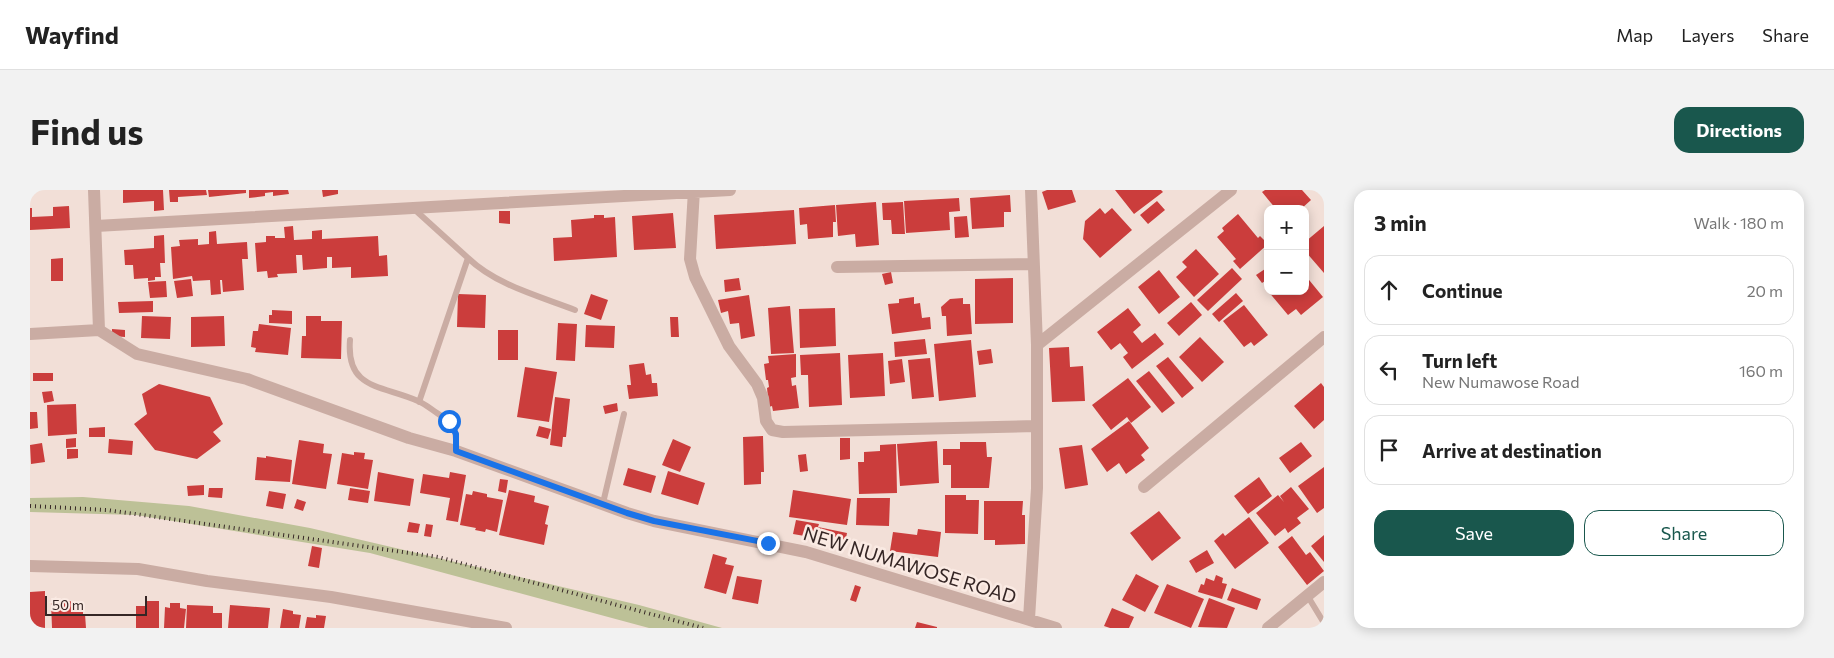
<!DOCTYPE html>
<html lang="en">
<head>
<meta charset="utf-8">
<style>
  body { margin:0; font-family:Commissioner,sans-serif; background:#f2f2f2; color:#222 }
  .controls { position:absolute; right:15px; top:15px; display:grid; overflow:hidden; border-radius:10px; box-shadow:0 2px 12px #0003 }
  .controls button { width:45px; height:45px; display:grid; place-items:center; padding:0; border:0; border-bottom:1px solid #e0e0e0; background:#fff; color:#222; font:25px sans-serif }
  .scale { position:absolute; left:15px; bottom:12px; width:102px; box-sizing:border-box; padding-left:5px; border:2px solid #352625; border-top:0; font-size:14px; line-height:18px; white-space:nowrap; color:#352625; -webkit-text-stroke:4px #faeae3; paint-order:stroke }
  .stop { position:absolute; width:15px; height:15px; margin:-11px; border:4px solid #1a73e8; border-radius:50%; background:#fff }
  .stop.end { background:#1a73e8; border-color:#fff; box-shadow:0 1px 5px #0008 }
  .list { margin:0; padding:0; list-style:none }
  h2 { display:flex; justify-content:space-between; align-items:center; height:65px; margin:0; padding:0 20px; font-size:21px }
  h2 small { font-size:16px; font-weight:400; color:#767676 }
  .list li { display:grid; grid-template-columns:32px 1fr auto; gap:15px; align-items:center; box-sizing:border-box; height:70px; margin:0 10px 10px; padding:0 10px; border:1px solid #e0e0e0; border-radius:15px }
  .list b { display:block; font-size:19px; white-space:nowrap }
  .list p { margin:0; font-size:16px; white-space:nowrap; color:#767676 }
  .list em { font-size:16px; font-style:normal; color:#767676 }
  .actions { display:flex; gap:10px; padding:15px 20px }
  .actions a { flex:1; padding:11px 0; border:1px solid #19574d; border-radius:15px; text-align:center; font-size:18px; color:#19574d }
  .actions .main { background:#19574d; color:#fff }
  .icon { flex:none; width:28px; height:28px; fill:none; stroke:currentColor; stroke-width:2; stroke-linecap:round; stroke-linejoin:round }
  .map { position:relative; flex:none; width:1294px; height:438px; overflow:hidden; border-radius:15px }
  header { display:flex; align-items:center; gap:30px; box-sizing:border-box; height:70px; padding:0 25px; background:#fff; border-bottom:1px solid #e0e0e0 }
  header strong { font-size:24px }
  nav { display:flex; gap:28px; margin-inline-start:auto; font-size:18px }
  .intro { display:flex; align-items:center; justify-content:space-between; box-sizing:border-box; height:120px; padding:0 30px }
  h1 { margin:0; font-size:35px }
  .button { padding:12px 22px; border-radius:15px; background:#19574d; color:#fff; font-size:18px; font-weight:700 }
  main { display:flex; gap:30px; padding:0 30px }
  aside { flex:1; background:#fff; border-radius:15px; box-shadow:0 2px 12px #0003 }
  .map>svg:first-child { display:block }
  .green { fill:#bdc197 }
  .building { fill:#cb3d3c }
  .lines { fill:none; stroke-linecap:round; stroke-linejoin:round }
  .service { stroke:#caaca3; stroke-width:6 }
  .minor { stroke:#caaca3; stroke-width:12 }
  .rail { stroke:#352625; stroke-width:4; stroke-dasharray:1 4; stroke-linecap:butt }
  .route { stroke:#1a73e8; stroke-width:6 }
  .labels { text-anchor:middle; stroke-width:5; stroke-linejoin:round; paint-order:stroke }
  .street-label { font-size:19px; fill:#352625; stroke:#faeae3 }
</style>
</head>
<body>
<header>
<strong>Wayfind</strong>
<nav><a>Map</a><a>Layers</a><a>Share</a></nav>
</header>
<div class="intro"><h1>Find us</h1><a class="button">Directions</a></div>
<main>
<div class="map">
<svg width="1294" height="438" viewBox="0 0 1294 438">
  <rect width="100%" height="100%" fill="#f2dfd7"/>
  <path class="green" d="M53 307 159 316 280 338 609 415 692 438H619L340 363 106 325 0 322V308Z"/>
  <path class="building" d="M93 0H133L134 20 124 21V11L93 13Z
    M139 0H176L177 5 148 7V12H140Z
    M178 0H216V3L179 7Z
    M219 0H258L259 4 243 6V2L235 3V6L219 8Z
    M292 0H308V4L293 7Z
    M1017 0H1042L1046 12 1018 20 1012 2Z
    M1085 0H1131L1133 2 1104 24Z
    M1235 0H1272L1281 10 1271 19H1246L1232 2Z
    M980 5 981 22H974V37L942 39 940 8Z
    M929 8 930 21 919 22 920 40 876 43 874 11Z
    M1127 11 1135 20 1118 34 1110 25Z
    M846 12 849 55 826 57 825 44 808 46 806 15Z
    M873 12 875 44H862L861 30H853L852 13Z
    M805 15 806 32H803V47L778 49 777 34 770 35 769 18Z
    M39 16 40 38 0 40V18H2V27L23 26V17Z
    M1070 18 1075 24 1082 18 1102 40 1070 68 1053 49 1055 31Z
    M764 20 766 54 686 59 684 25Z
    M469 21H480V34L469 33Z
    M643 23 646 58 604 60 602 26Z
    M1208 24 1228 48 1230 46 1238 54 1210 79 1203 71 1206 69 1187 47 1194 41 1192 38Z
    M564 25H574V28L585 27 587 67 524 71 523 48 542 47 541 30 564 28Z
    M937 26 939 47 925 48 924 27Z
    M263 36 264 50 282 49V41L292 40V49L348 46 349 66 357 65 358 86 321 88V77L302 78V67H297V78L273 80 272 65H266L267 83 247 84 248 87 238 88 237 81 227 82 225 53 236 52V46H245V48H255L254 37Z
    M1294 36V83L1275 61V52Z
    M186 41 187 54 217 52 218 69H212L214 100 193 102 192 90H190L191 104 181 105 180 90 163 91 162 86 143 89 141 57 150 56 149 50 168 49V55L179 54V42Z
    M134 45 135 73H130L131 87H125V90L118 91V88L104 89 103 75H95L94 60 124 58V46Z
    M1166 59 1189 84 1164 107 1146 87 1157 77 1152 72Z
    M33 68V91H21V69Z
    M1238 77V89L1232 93 1226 85Z
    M1202 78 1212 89 1178 121 1167 110Z
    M1129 80 1150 107 1129 124 1108 97Z
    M861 82 863 93 855 95 852 84Z
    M1275 85 1293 107 1271 125 1266 119 1258 125 1238 101H1275Z
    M709 88 711 100 695 102 694 90Z
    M983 88V133L945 134V89Z
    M161 89 163 106 147 108 144 91Z
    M136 91 137 107 120 108 118 92Z
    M1206 103 1213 111 1189 132 1182 124Z
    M428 104 456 105 455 138 427 137Z
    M561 104 578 110 571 130 554 124Z
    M719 105 725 146 711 149 709 133 700 134 698 121 691 123 688 110Z
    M884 107V114L890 113 892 128 900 127 901 139 862 144 858 114 869 113V109Z
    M933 108V114H940L942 144 917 146 916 126H912L911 117 920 109Z
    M123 111V122L89 123 88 112Z
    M1161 112 1172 125 1149 146 1137 133Z
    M1214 115 1238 145 1224 156 1221 152 1214 157 1193 131Z
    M760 116 764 163 741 164 738 118Z
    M805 118 806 156 770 158 769 119Z
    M1098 118 1111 135 1103 142 1112 153 1125 143 1134 154 1102 179 1093 167 1098 163 1090 153 1081 160 1067 142Z
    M242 120 262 121V134L239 133V125H242Z
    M112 126 141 127 140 149 111 148Z
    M194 126 195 156 161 157V127Z
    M276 126H291V131H312L311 169 271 168 272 146H276Z
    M640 127H648L649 147H641Z
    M528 133 547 134 545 171 526 170Z
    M229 134 261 138 258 165 225 162 226 158 221 157 223 141H228Z
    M556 135 585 136 584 158 555 157Z
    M82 139 95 140V147L82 146Z
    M468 140H488V170H468Z
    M1170 147 1194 172 1172 192 1149 167Z
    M895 149 897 164 865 167 864 152Z
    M941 150 946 207 909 211 904 154Z
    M1039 157 1040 177 1053 176 1055 211 1022 212 1019 158Z
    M961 159 963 173 949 175 947 161Z
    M810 163 812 215 779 217 778 185H771L770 165Z
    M853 163 855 206 820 208 818 165Z
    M766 164V187L761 188 762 196 766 195 769 218 743 221 742 216 739 217 737 198 739 197 738 190H736L734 174 739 173 738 166Z
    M1138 167 1164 198 1152 208 1126 176Z
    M900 168 904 207 882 209 878 170Z
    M872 169 875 192 860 194 858 171Z
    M614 173 616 185 621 184 622 193H627L628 206 599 209 597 195H601L599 175Z
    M495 177 527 182 519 232 487 227Z
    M1119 181 1145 213 1132 223 1106 191Z
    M3 183H23V191H3Z
    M1098 188 1121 217 1101 233 1097 227 1081 240 1062 215Z
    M1291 193 1294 197V230L1284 239 1264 216Z
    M129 194 180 207 193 234 183 242 191 251 167 269 125 260 104 234 117 224 112 204Z
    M22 201 24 211 14 213 12 202Z
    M525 207 540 209 536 247H533L532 257 520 255Z
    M587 213 588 221 575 224 573 216Z
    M46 214 47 244 18 246 17 215Z
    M0 222H7L8 238 0 239Z
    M1099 231 1119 258 1111 265 1115 270 1096 284 1089 273 1077 282 1061 259Z
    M509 236 521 239 518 249 506 246Z
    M75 237V247H59V238Z
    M733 246 734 282H731V294L714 295 713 247Z
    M46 248V257L36 258V249Z
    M810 248H820V269L810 270Z
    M79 249 103 251 102 265 78 263Z
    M643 249 661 257 650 282 632 275Z
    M269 250 294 254 293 263 302 264 296 299 262 294Z
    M907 251 909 293 870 296 867 254Z
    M930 252H956L957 267H962L959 298H921V275H913V259H930Z
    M1271 252 1282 266 1260 283 1249 268Z
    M12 253 15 272 1 274 0 255Z
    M866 254 867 303 829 304 828 272H834V262L850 261V255Z
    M1052 255 1058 295 1035 299 1029 258Z
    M37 259H48V268L37 269Z
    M324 262 335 263 334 269 343 270 338 299 307 294 312 263 324 265Z
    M776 264 778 281 770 282 768 265Z
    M236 266 262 270 260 292 225 290 227 267 236 268Z
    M1294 277V318L1287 323 1268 296Z
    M598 278 626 286 621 303 593 295Z
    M638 281 675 293 668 315 631 304Z
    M348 282 384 289 380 316 344 311Z
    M420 282 436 285 428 332 416 330 420 308 390 303 393 284 419 288Z
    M1229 287 1242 306 1218 324 1204 306Z
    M470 289 478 290 476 303 468 301Z
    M174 295V305L158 306 157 296Z
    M1261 297 1279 319 1267 328 1271 333 1258 343 1255 338 1245 346 1226 323 1248 305 1254 312 1250 306Z
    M179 298H193L192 308 178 307Z
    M320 298 340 301 338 313 318 310Z
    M479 300 505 306 504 312 519 316 515 334 518 335 514 355 469 345Z
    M763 300 821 309 817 335 759 327Z
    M239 301 256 304 253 319 236 316Z
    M443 301 457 304V307L473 310 467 342 456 339 455 342 445 340 446 338 430 335 436 304 442 305Z
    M915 305H936V310H949L948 344 915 343Z
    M827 308H860L859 336 826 335Z
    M267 309 276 312 273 321 264 318Z
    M954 311H993L992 325H995V354L965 355V350H954Z
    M1129 321 1151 348 1122 371 1100 343Z
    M1219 327 1239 353 1205 379 1184 351 1193 343 1195 346Z
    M766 330 789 334 788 337 817 343 815 353 763 344Z
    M379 332 390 334 388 343 377 342Z
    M396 334 403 335 401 347 394 346Z
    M888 339 911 342 908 367 860 361 863 342 887 345Z
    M1294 345V372L1281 356Z
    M1262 346 1276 365 1280 362 1294 381 1277 395 1248 357Z
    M282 356 292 358 289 378 278 376Z
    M1177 360 1184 373 1166 383 1159 371Z
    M683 364 697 368 695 374 704 376 696 404 674 398Z
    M1106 384 1129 396 1115 422 1092 410Z
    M1186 385 1193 388 1192 393 1197 394 1192 409 1168 402 1171 394 1174 395 1176 388 1184 391Z
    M707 386 732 390 728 414 702 409Z
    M1137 394 1174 409 1161 438 1124 423Z
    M825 395 831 397 826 412 820 410Z
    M1202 398 1231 409 1227 420 1197 410Z
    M15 401V438H0V402Z
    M1179 408 1205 418 1197 438 1168 437Z
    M47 411V420L53 419V425L55 424 56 438H22L21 412Z
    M116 411H129V438H106V416H116Z
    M140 413H150V418L156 419 154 438H134L135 417 140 418Z
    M157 415 183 416V423H192V438H156Z
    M200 415 240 418 238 438H198Z
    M1082 418 1104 427 1099 438H1080L1074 436Z
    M253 419 263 421V424L271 425 269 438H250Z
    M286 425 296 426 294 438H275L277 427 286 428Z
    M887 432 907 437V438H885Z"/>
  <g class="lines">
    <path class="service" d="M384 19 438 68 389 212
      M438 68C466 95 509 106 545 120
      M320 150C316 200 352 195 388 211 395 214 401 219 407 223 414 228 421 231 424 239 427 246 426 254 426 261
      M573 313 594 224
      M1277 405 1294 433"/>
    <path class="minor" d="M64 0 69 140
      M664 0 660 69 665 87 699 156 727 194 733 208 736 231 742 240 753 242 1006 236
      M66 36 700 0
      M807 77 1003 74
      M69 140 107 164 217 189 379 248 426 261 597 323 624 331 776 362 1026 438
      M0 144 69 140
      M1007 155 1201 0
      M1114 297 1294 147
      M0 376 108 379 177 391 301 407 476 438
      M999 429 1007 298V155L1001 0
      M1238 438 1294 392"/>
    <path class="rail" d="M0 316 77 320 408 367 673 438"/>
  </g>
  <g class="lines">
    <path class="route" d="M419 231 426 244V261L597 323 624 331 738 353"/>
  </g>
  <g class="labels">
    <g class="street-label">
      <text transform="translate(880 375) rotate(17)" y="7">NEW NUMAWOSE ROAD</text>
    </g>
  </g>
</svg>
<div class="controls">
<button>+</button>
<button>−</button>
</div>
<div class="scale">50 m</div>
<div class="stop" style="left:419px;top:231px"></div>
<div class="stop end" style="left:738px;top:353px"></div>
</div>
<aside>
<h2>3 min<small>Walk · 180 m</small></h2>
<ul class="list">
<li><svg class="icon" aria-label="ahead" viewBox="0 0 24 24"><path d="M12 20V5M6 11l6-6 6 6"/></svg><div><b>Continue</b></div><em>20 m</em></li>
<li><svg class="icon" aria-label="left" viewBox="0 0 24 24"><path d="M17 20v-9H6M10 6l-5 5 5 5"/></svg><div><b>Turn left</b><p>New Numawose Road</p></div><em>160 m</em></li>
<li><svg class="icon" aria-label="arrive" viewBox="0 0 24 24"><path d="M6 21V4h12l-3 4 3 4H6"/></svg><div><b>Arrive at destination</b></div></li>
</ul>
<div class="actions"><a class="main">Save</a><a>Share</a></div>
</aside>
</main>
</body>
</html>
